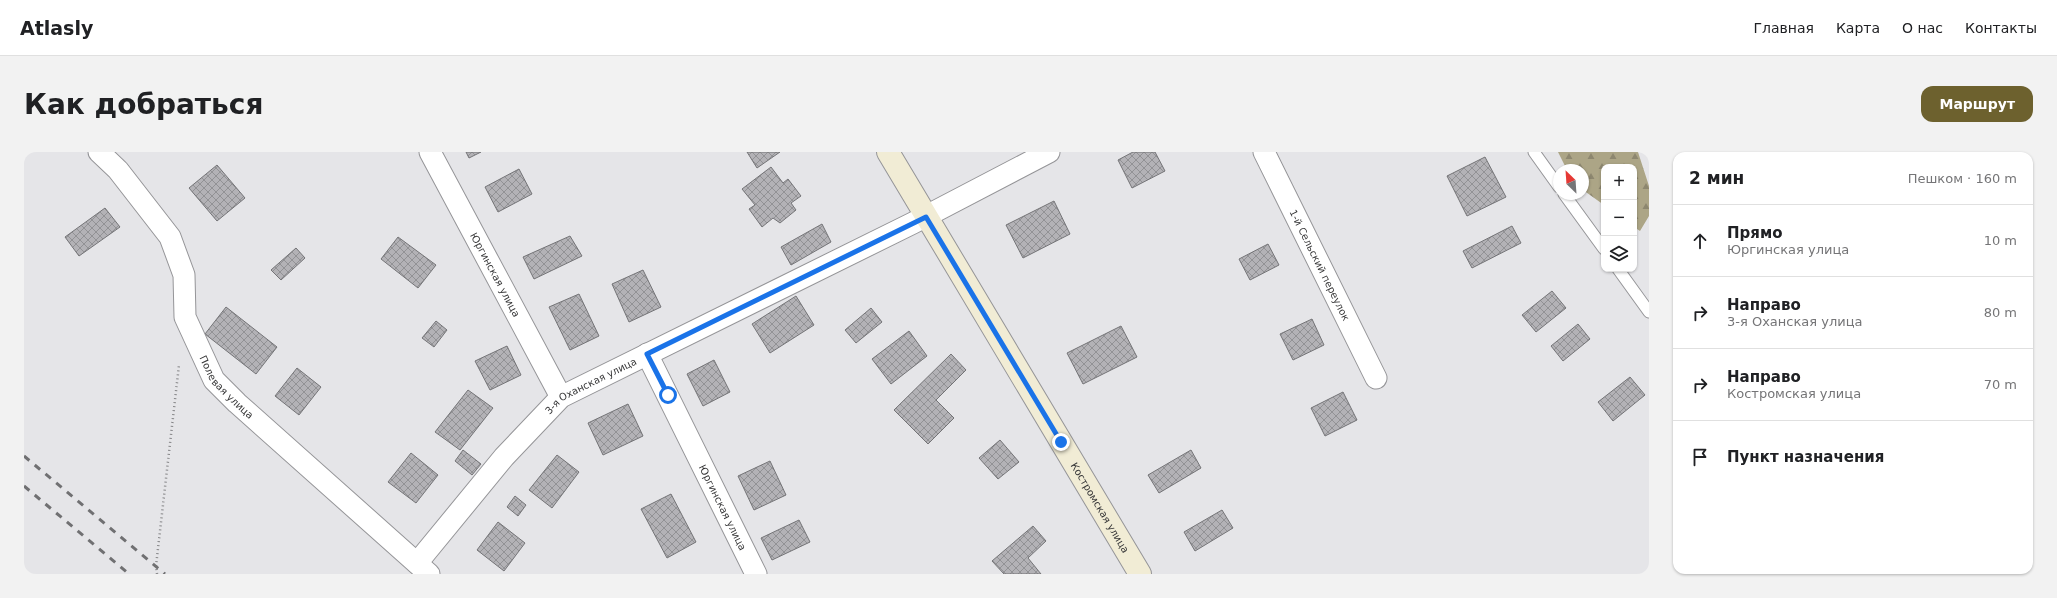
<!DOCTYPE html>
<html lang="ru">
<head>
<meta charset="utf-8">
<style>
  body { margin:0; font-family:"DejaVu Sans",sans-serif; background:#f2f2f2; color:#202124 }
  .controls { position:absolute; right:12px; top:12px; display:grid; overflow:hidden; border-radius:8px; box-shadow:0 1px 3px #0004 }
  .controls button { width:36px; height:36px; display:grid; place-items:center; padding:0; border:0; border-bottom:1px solid #e0e0e0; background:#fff; color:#202124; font:20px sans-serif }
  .compass { position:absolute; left:1529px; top:12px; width:36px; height:36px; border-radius:50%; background:#fff; box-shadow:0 1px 3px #0004; rotate:335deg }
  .stop { position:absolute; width:12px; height:12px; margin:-9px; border:3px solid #1a73e8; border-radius:50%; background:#fff }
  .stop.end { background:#1a73e8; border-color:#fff; box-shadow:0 1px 4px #0008 }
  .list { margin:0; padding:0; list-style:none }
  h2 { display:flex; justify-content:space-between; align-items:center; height:52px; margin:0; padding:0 16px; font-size:17px }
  h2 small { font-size:13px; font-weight:400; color:#757577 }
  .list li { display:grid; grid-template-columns:26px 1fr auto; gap:12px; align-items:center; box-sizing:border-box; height:72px; padding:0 16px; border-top:1px solid #e0e0e0 }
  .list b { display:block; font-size:15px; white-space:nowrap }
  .list p { margin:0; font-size:13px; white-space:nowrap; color:#757577 }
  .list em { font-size:13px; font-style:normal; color:#757577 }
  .icon { flex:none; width:22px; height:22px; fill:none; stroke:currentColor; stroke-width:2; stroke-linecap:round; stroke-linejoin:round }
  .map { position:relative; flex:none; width:1625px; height:422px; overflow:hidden; border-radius:12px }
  header { display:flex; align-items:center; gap:24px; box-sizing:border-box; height:56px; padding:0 20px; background:#fff; border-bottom:1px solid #e0e0e0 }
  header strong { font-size:19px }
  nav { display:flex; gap:22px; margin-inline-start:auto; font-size:14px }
  .intro { display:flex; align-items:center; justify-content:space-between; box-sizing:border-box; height:96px; padding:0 24px }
  h1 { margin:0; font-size:28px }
  .button { padding:10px 18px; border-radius:12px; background:#6d612e; color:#fff; font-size:14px; font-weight:700 }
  main { display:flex; gap:24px; padding:0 24px }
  aside { flex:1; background:#fff; border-radius:12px; box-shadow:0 1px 3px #0004 }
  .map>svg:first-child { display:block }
  .forest { fill:url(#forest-firs) }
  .building { fill:url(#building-cross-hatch); stroke:#747477 }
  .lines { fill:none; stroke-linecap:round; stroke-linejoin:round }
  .lane-casing { stroke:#959598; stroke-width:13 }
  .street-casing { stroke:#959598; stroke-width:23 }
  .secondary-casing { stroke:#959598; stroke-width:24 }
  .path { stroke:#868688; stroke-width:2.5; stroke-dasharray:1 3; stroke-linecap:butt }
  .lane { stroke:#fff; stroke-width:11 }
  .street { stroke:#fff; stroke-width:21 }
  .secondary { stroke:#f1ecd5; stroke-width:22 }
  .rail { stroke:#707072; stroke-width:3; stroke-dasharray:7 7; stroke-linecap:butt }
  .route { stroke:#1a73e8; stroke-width:5 }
  .labels { text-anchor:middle; stroke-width:3.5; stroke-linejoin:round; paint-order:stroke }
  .street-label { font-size:10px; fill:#373738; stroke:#f2f2f6 }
</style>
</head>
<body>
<header>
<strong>Atlasly</strong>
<nav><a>Главная</a><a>Карта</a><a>О нас</a><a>Контакты</a></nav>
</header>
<div class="intro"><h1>Как добраться</h1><a class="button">Маршрут</a></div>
<main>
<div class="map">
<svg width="1625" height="422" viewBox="0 0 1625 422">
  <defs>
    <pattern id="forest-firs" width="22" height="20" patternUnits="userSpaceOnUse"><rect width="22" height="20" fill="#aca586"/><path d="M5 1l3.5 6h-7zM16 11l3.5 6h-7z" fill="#8d876f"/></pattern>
    <pattern id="building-cross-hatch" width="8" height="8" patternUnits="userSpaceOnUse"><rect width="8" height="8" fill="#b3b2b6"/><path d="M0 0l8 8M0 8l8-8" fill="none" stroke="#929295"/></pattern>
  </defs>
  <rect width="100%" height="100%" fill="#e5e5e8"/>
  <path class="forest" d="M1534 0H1614L1625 34V64L1616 79 1610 75V15H1580V53L1559 38V18H1543Z"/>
  <path class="building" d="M442 0H457L445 6Z
    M723 0H756L733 16Z
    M1109 0H1131L1141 19 1108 36 1094 8Z
    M1461 5 1482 45 1443 64 1423 24Z
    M193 13 221 46 193 69 165 36Z
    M747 15 759 31 764 27 777 44 767 51 772 58 756 71 749 66 738 75 725 57 731 53 718 37Z
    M495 17 508 42 474 60 461 35Z
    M1030 49 1046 82 999 106 982 73Z
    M81 56 96 75 55 104 41 85Z
    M798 72 807 90 767 113 757 95Z
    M1488 74 1497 91 1448 116 1439 99Z
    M546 84 558 104 510 127 499 105Z
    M374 85 412 113 394 136 357 107Z
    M1244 92 1255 113 1226 128 1215 107Z
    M272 96 281 106 257 128 247 118Z
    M619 118 637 155 605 170 588 132Z
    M1528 139 1542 156 1512 180 1498 163Z
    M555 142 575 184 546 198 525 155Z
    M772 144 790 173 746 201 728 172Z
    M202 155 253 195 232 222 181 182Z
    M847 156 858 170 832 191 821 178Z
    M1288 167 1300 193 1269 208 1256 182Z
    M412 169 423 178 410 195 398 186Z
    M1554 172 1566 187 1539 209 1527 194Z
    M1097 174 1113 205 1059 232 1043 201Z
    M885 179 903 204 867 232 848 207Z
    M483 194 497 223 466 238 451 209Z
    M927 202 942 218 912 248 930 266 904 292 870 258Z
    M690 208 706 240 679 254 663 222Z
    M273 216 297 235 275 263 251 244Z
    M1606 225 1621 243 1589 269 1574 250Z
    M444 238 469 256 436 298 411 280Z
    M1319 240 1333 268 1301 284 1287 256Z
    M604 252 619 284 579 303 564 271Z
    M976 288 995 310 974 327 955 306Z
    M439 298 457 312 448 323 431 309Z
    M1167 298 1177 316 1135 341 1124 323Z
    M387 301 414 323 392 351 364 330Z
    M533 303 555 320 528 356 505 338Z
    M746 309 762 343 730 358 714 324Z
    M647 342 672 390 643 406 617 357Z
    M491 344 502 353 494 364 483 355Z
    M1198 358 1209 376 1171 399 1160 380Z
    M775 368 786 390 748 408 737 386Z
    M474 370 501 391 480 419 453 398Z
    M1009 374 1022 389 1004 406 1017 422H980L968 409Z"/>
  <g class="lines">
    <defs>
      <path id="lane" d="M1510 0 1535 35
        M1540 42 1580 97
        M1594 117 1625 160"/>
      <g id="street">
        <path id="s1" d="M75 0 94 18 146 85 160 123 161 165 190 228 213 251 405 422"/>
        <path id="s2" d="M406 0 537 245"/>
        <path id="s3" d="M1240 0 1352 226"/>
        <path id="s4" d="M623 202 732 422"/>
        <path id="s5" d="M393 411 480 305 537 245 889 71 1025 0"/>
      </g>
      <g id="secondary">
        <path id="s6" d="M864 0 1116 422"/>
      </g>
    </defs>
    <use href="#lane" class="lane-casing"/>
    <use href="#street" class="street-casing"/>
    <use href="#secondary" class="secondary-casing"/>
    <path class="path" d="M133 422 132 414 155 213"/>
    <use href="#lane" class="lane"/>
    <use href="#street" class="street"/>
    <use href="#secondary" class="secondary"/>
    <path class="rail" d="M0 304 141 422
      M0 334 105 422"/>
  </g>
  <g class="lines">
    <path class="route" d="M644 243 623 202 902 65 1037 290"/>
  </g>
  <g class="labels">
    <g class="street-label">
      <text dy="4" stroke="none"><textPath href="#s3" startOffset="126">1-й Сельский переулок</textPath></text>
      <text dy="4" stroke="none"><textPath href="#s2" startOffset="139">Юргинская улица</textPath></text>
      <text dy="4" stroke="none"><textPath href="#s1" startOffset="276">Полевая улица</textPath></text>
      <text dy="4" stroke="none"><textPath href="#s5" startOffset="251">3-я Оханская улица</textPath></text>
      <text dy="4" stroke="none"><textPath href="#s4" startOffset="171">Юргинская улица</textPath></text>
      <text dy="4" stroke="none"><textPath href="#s6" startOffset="414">Костромская улица</textPath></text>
    </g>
  </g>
</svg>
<div class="controls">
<button>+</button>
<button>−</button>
<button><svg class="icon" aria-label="layers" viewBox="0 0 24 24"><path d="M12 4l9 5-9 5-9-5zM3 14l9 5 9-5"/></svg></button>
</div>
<svg class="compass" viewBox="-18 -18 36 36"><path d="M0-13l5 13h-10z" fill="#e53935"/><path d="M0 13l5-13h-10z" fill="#757577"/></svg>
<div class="stop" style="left:644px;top:243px"></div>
<div class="stop end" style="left:1037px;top:290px"></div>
</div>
<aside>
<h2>2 мин<small>Пешком · 160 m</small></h2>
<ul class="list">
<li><svg class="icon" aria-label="ahead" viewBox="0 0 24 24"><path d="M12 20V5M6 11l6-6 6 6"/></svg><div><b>Прямо</b><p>Юргинская улица</p></div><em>10 m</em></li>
<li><svg class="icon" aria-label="right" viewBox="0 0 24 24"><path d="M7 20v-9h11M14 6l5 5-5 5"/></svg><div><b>Направо</b><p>3-я Оханская улица</p></div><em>80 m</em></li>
<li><svg class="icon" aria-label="right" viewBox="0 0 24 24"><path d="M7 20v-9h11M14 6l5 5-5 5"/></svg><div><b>Направо</b><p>Костромская улица</p></div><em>70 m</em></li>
<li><svg class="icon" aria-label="arrive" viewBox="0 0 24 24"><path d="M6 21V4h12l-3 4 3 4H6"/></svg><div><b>Пункт назначения</b></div></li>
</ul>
</aside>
</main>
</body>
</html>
